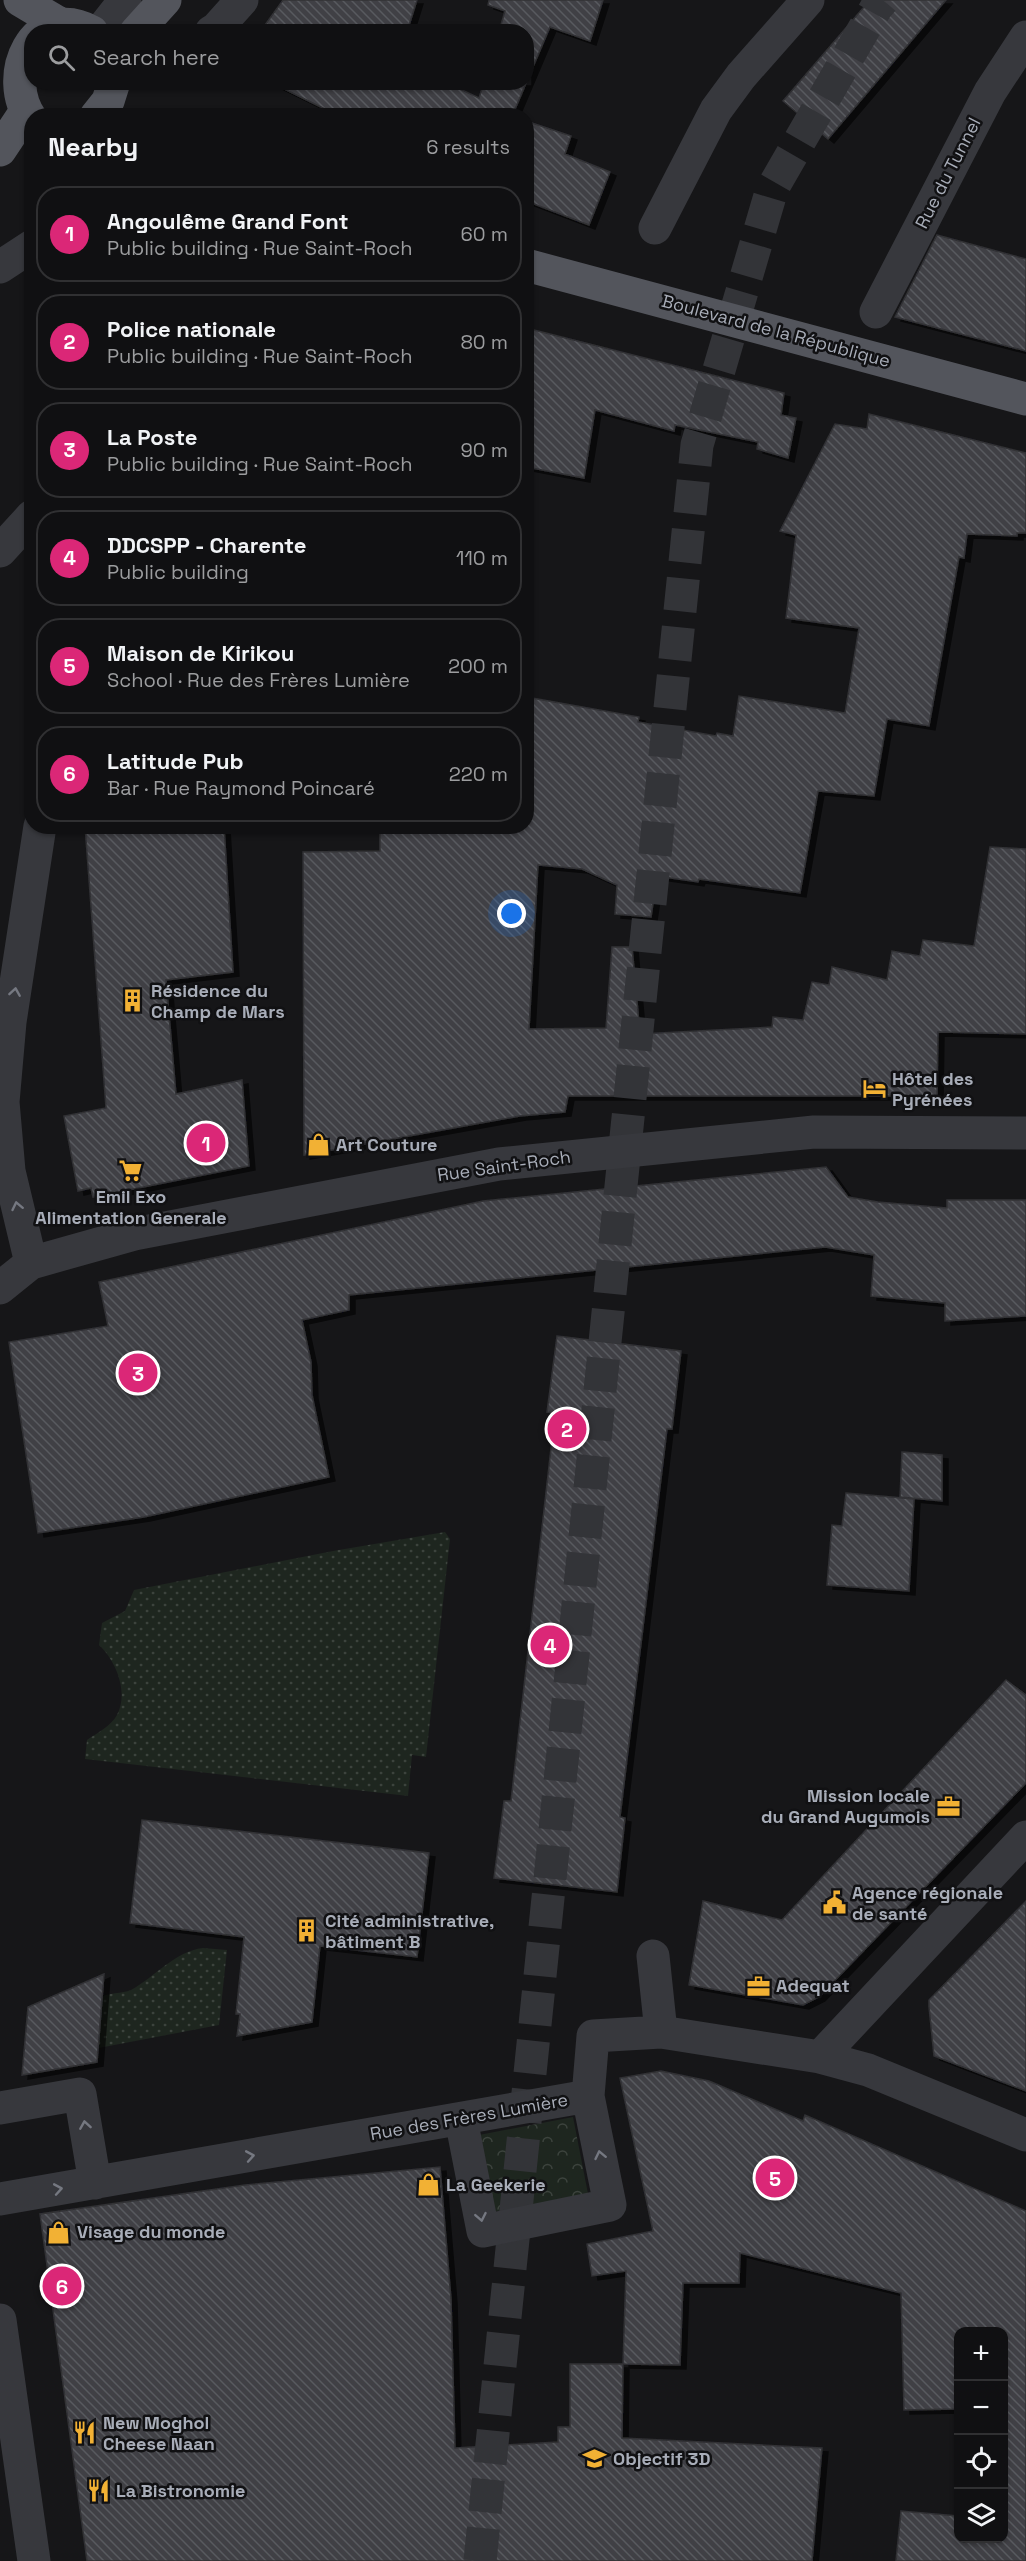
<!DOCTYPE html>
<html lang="en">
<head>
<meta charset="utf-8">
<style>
  body { margin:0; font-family:"Space Grotesk",sans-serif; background:#19191b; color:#f1f3f6 }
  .controls { position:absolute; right:18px; bottom:18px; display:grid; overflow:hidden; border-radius:12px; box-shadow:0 2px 4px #0004 }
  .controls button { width:54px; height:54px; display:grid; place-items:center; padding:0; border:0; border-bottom:2px solid #303032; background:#101012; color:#f1f3f6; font:30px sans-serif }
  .you { position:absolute; left:512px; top:914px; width:21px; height:21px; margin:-15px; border:4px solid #fff; border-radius:50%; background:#1a73e8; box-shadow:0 0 0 9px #1a73e833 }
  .badge { display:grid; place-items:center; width:39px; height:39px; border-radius:50%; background:#db2777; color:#fff; font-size:20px; font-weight:700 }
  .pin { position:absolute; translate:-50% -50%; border:3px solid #fff; box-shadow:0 2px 6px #0006 }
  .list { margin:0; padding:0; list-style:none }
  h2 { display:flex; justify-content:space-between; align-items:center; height:78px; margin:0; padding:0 24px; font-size:26px }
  h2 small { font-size:20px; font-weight:400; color:#9c9d9f }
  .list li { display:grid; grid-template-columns:39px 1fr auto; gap:18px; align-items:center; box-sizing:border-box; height:96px; margin:0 12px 12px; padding:0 12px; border:2px solid #303032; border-radius:24px }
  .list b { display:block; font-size:22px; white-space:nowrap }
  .list p { margin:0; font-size:20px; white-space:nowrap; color:#9c9d9f }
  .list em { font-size:20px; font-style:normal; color:#9c9d9f }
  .icon { flex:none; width:33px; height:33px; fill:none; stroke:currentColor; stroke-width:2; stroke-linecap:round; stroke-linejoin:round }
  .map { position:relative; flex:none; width:1026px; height:2561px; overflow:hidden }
  .search { position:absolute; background:#101012; box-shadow:0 2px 4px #0004; left:24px; top:24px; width:510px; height:66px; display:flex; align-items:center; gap:15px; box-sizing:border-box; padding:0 21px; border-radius:24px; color:#9c9d9f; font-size:22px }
  .panel { position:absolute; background:#101012; box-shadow:0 2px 4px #0004; left:24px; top:108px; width:510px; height:726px; border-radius:24px }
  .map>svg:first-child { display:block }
  .grass { fill:url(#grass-dots) }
  .park { fill:url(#park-crowns) }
  .building { fill:url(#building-back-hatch); stroke:#303034; stroke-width:1.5; filter:url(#shadow) }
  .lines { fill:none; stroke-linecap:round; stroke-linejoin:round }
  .major-tunnel { stroke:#333438; stroke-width:33; stroke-dasharray:33 16; stroke-linecap:butt }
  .minor { stroke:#37383d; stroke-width:33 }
  .major { stroke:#53555c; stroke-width:33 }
  .oneway { stroke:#757881 }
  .labels { text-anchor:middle; stroke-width:5; stroke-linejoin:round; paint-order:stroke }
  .street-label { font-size:18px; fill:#a8adb8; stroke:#111113 }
  .poi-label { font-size:18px; font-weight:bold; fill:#a8adb8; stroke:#111113; text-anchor:start }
</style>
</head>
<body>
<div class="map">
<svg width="1026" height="2561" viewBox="0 0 1026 2561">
  <defs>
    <pattern id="grass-dots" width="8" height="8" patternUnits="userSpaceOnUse" patternTransform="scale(1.5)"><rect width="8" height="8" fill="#1e261f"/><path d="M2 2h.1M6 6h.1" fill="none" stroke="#3c433d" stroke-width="1.8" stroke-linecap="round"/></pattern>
    <pattern id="park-crowns" width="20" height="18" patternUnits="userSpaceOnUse" patternTransform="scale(1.5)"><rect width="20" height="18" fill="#1e261f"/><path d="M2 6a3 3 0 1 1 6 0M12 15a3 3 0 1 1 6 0" fill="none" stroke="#3c433d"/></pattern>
    <pattern id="building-back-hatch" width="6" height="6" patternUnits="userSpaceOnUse" patternTransform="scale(1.5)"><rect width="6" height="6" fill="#404145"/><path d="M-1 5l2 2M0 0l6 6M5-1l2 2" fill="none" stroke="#595a5e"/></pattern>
    <filter id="shadow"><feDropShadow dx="6" dy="4" stdDeviation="0" flood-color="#0009"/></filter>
  </defs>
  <rect width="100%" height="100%" fill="#161618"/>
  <path class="grass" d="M445 1532 450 1539 426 1757 412 1755 408 1796 85 1759 87 1740C97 1733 111 1726 117 1715 129 1692 116 1661 99 1645L102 1623 125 1611 134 1590 333 1551Z
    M203 1948 227 1950 219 2025 41 2059C60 2039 79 2016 100 1998 108 1992 122 1994 131 1990 155 1977 175 1951 203 1948Z"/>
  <path class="park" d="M573 2117 588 2194 493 2212 479 2135Z"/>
  <path class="building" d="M283 0H417L407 32H260Z
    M489 0H603L590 41 550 27 513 114 516 116H339L270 82H445L479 98 484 82H526V32H499L505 11 488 5Z
    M870 0H946L828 139 783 101Z
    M526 121 571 136 565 154 610 172 589 225 526 201Z
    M937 235 1026 259V351L895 317Z
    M526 328 784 393 781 415 796 418 788 458 757 449 758 442 675 425 674 431 595 410 584 478 526 467Z
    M869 414 1026 453V533H1017V536L967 534 964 558 959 557 929 726 887 719 874 796 818 791 800 893 699 879 698 882 657 876 651 917 615 914 617 885 582 869 538 865 529 1029 606 1028 612 947H632L640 1034 772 1027 773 1017 803 1020 812 982 829 985 832 967 887 980 892 951 920 956 923 940 974 946 990 847 1026 849V1034L938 1032 937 1096H568L565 1112 520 1116 304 1155 303 852 380 851V826H526V697L639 717 638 722 716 736 717 733 733 736 739 696 845 713 859 628 786 618 796 535 780 531 835 424 867 429Z
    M85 826H224L233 972 166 980 176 1094 242 1080 249 1166 93 1197 91 1188 78 1191 64 1116 106 1108Z
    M826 1167 848 1197 878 1202 947 1208V1200H1026V1316L945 1321V1303L871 1296 874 1255 825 1247 349 1295V1310L302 1320 311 1362 312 1395 329 1477 144 1517 38 1533 9 1342 108 1326 99 1282 483 1201Z
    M557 1336 681 1351 672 1429H667L620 1817 625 1818 617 1892 494 1878 504 1801H511L555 1413 547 1412Z
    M902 1452 942 1455V1501L900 1497Z
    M846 1493 914 1499 909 1591 827 1585 832 1525 842 1526Z
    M1006 1680 1026 1695V1783L819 1997 803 2005 689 1985 703 1901 782 1920Z
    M142 1820 429 1853 417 1957 320 1946 312 2022 237 2036 240 2014H236L244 1937 130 1923Z
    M1026 1901V2091L934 2056 929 2007V2000Z
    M104 1974 97 2062 22 2075 28 2007Z
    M661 2071 709 2081 803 2121 805 2115 1026 2211V2561H896L901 2511 958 2516V2538H1004V2331H958V2409L904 2410 901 2293 740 2253 739 2283H683L680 2365 623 2364 626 2271 592 2276 587 2244 653 2231 620 2078Z
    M440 2167 451 2299 455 2448 558 2442V2427H570V2364H623L622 2438 822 2448 812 2561H87L40 2214 245 2185Z"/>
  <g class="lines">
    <path class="major-tunnel" d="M480 2561 697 445 772 189 876 8 883 0"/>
    <path class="minor" d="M100 32 125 0
      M211 32 216 29 242 0
      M655 228 716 110 741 76 808 0
      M0 267 32 246
      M876 312 990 92 1026 37
      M0 551 32 516
      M31 1263 9 1171 3 1102 10 1022 40 826
      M0 1288 31 1263 134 1234 499 1164 814 1132 1026 1133
      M653 1956 661 2032
      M820 2057 1026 1837
      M0 2108 80 2094 95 2183
      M461 2119 483 2231 610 2205 588 2096
      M0 2199 588 2096 593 2036 661 2032 820 2057 868 2070 1026 2135
      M0 2320 34 2561"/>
    <path class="major" d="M20 0 57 22
      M136 32 165 0
      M96 116 108 101 114 82
      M32 120C0 77 34 0 92 32
      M0 150 24 114
      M526 265 1026 399"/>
  </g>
  <defs><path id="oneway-chevron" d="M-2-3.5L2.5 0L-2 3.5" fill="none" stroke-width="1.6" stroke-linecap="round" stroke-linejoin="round" transform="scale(1.5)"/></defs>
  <g class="oneway">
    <use href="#oneway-chevron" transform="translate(15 992) rotate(-81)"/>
    <use href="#oneway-chevron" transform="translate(17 1206) rotate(-102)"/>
    <use href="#oneway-chevron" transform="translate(85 2125) rotate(-99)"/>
    <use href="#oneway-chevron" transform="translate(600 2155) rotate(-102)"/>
    <use href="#oneway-chevron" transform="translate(250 2156) rotate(-10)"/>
    <use href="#oneway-chevron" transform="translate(58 2189) rotate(-10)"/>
    <use href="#oneway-chevron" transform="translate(481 2217) rotate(79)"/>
  </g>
  <defs>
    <symbol id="building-bare" viewBox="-9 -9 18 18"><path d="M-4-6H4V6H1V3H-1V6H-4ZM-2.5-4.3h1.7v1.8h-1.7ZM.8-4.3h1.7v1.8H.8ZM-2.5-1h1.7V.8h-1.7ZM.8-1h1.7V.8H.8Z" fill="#f2b134" stroke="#111113" stroke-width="2.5" paint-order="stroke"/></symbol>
    <symbol id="hotel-bare" viewBox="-9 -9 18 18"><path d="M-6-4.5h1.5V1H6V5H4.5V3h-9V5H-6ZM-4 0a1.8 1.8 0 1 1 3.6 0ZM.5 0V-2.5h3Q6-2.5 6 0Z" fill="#f2b134" stroke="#111113" stroke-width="2.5" paint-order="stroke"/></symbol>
    <symbol id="shop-bare" viewBox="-9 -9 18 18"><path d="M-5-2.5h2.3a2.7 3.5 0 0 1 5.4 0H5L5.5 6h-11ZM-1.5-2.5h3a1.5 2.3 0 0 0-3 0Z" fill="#f2b134" stroke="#111113" stroke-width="2.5" paint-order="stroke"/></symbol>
    <symbol id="supermarket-bare" viewBox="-9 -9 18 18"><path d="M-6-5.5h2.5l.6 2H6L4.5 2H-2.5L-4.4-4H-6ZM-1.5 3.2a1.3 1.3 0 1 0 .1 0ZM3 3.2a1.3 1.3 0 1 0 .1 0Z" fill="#f2b134" stroke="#111113" stroke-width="2.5" paint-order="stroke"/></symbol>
    <symbol id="office-bare" viewBox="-9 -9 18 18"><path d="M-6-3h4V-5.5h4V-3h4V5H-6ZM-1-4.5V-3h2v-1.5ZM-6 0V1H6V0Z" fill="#f2b134" stroke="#111113" stroke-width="2.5" paint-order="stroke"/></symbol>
    <symbol id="civic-bare" viewBox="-9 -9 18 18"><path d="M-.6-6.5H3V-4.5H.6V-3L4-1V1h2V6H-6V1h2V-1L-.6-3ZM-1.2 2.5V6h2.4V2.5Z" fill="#f2b134" stroke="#111113" stroke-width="2.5" paint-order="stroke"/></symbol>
    <symbol id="restaurant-bare" viewBox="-9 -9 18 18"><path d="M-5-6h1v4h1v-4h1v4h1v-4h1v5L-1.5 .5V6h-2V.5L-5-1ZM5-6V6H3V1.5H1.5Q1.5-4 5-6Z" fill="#f2b134" stroke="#111113" stroke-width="2.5" paint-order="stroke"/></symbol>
    <symbol id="university-bare" viewBox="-9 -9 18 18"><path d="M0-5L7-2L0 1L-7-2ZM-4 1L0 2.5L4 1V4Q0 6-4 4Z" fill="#f2b134" stroke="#111113" stroke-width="2.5" paint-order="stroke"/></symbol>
  </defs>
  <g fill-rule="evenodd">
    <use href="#building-bare" x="116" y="984" width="33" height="33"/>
    <use href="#hotel-bare" x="858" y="1072" width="33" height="33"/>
    <use href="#shop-bare" x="302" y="1128" width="33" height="33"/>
    <use href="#supermarket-bare" x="114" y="1154" width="33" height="33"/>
    <use href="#office-bare" x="932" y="1790" width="33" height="33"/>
    <use href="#civic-bare" x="818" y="1886" width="33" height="33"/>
    <use href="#building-bare" x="290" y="1914" width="33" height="33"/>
    <use href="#office-bare" x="742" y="1970" width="33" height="33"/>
    <use href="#shop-bare" x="412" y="2168" width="33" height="33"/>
    <use href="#shop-bare" x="42" y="2216" width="33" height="33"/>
    <use href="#restaurant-bare" x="68" y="2416" width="33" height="33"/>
    <use href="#university-bare" x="578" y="2442" width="33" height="33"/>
    <use href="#restaurant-bare" x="82" y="2474" width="33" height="33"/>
  </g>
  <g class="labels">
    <g class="street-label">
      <text transform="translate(948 173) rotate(-63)" y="6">Rue du Tunnel</text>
      <text transform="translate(776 331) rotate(15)" y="6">Boulevard de la République</text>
      <text transform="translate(504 1166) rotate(-8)" y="6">Rue Saint-Roch</text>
      <text transform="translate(469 2117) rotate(-10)" y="6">Rue des Frères Lumière</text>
    </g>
    <g class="poi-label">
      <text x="151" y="997">Résidence du<tspan x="151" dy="21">Champ de Mars</tspan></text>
      <text x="892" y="1085">Hôtel des<tspan x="892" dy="21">Pyrénées</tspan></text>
      <text x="336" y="1151">Art Couture</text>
      <text x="131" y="1203" text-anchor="middle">Emil Exo<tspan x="131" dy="21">Alimentation Generale</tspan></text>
      <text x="930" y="1802" text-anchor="end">Mission locale<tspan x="930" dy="21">du Grand Augumois</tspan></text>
      <text x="852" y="1899">Agence régionale<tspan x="852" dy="21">de santé</tspan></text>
      <text x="325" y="1927">Cité administrative,<tspan x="325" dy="21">bâtiment B</tspan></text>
      <text x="776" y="1992">Adequat</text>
      <text x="446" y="2191">La Geekerie</text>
      <text x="77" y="2238">Visage du monde</text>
      <text x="103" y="2429">New Moghol<tspan x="103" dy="21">Cheese Naan</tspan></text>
      <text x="613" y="2465">Objectif 3D</text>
      <text x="116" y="2497">La Bistronomie</text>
    </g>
  </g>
</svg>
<div class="controls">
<button>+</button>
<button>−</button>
<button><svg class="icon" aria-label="locate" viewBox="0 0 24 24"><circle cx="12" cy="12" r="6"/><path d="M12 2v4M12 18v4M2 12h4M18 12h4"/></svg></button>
<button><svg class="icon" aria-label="layers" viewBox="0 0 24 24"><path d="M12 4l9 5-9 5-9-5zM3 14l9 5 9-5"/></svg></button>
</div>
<div class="you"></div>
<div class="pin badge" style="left:206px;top:1143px">1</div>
<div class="pin badge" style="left:567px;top:1429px">2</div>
<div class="pin badge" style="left:138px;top:1373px">3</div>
<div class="pin badge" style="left:550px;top:1645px">4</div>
<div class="pin badge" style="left:775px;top:2178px">5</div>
<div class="pin badge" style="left:62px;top:2286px">6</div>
<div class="search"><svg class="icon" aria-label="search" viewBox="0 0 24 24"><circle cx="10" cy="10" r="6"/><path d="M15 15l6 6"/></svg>Search here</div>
<section class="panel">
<h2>Nearby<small>6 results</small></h2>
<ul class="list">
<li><span class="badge">1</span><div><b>Angoulême Grand Font</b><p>Public building · Rue Saint-Roch</p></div><em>60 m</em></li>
<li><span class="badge">2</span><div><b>Police nationale</b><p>Public building · Rue Saint-Roch</p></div><em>80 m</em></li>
<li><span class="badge">3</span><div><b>La Poste</b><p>Public building · Rue Saint-Roch</p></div><em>90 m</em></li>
<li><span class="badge">4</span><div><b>DDCSPP - Charente</b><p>Public building</p></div><em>110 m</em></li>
<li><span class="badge">5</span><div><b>Maison de Kirikou</b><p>School · Rue des Frères Lumière</p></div><em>200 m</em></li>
<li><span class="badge">6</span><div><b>Latitude Pub</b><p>Bar · Rue Raymond Poincaré</p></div><em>220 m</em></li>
</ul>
</section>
</div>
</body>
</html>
